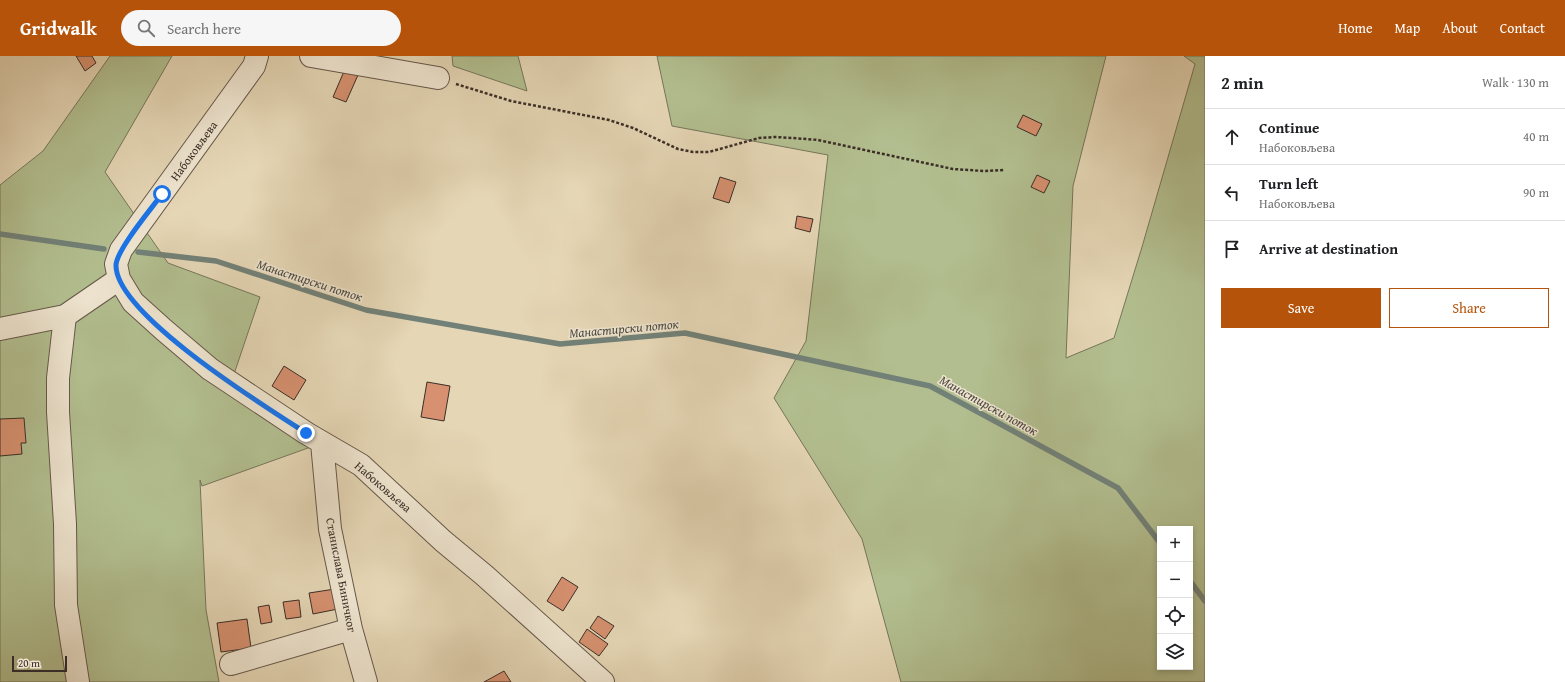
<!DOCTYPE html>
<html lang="en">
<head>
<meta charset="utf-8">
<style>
  body { margin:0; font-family:"Gentium Book Plus",serif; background:#f6f6f6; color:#202124 }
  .controls { position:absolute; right:12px; bottom:12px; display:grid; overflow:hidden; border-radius:0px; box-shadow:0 2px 6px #0003 }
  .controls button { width:36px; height:36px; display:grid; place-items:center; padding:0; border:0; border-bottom:1px solid #e0e0e0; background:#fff; color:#202124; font:20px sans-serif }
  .scale { position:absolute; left:12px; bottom:10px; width:55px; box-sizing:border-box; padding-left:4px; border:2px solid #3b2e27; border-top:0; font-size:11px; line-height:14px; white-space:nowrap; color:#3b2e27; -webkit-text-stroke:3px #eee4cf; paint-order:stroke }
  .stop { position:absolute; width:12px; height:12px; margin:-9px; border:3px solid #1a73e8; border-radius:50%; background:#fff }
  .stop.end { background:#1a73e8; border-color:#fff; box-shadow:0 1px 4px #0008 }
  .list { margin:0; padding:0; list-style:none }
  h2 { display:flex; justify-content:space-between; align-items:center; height:52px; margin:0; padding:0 16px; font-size:17px }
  h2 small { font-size:13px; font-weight:400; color:#757577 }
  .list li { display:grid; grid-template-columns:26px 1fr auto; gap:12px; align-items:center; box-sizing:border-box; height:56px; padding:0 16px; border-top:1px solid #e0e0e0 }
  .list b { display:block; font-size:15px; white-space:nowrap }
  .list p { margin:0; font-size:13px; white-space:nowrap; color:#757577 }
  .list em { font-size:13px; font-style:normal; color:#757577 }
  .actions { display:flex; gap:8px; padding:12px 16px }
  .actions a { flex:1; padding:9px 0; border:1px solid #b45309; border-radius:0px; text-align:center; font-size:14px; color:#b45309 }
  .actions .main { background:#b45309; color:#fff }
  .icon { flex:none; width:22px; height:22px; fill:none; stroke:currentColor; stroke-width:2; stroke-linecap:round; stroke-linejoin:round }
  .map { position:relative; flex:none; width:1205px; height:626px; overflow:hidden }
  header { display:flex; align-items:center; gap:24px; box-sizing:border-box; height:56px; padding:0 20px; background:#b45309; color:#fff }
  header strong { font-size:19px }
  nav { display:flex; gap:22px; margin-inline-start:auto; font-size:14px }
  .search { width:280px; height:36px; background:#f6f6f6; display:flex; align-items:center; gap:10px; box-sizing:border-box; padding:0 14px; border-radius:22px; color:#757577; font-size:15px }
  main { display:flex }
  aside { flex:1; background:#fff }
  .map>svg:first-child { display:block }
  .green { fill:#b2be8f; stroke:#76765b; fill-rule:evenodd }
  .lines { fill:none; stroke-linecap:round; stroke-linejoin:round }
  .stream { stroke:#728178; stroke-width:5.5 }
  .building { fill:#d79170; stroke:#3b2e27 }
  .minor-casing { stroke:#66584a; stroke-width:24 }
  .path { stroke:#3b2e27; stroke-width:2.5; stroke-dasharray:3 2; stroke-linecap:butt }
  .minor { stroke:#eee4cf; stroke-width:22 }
  .route { stroke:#1a73e8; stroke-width:5 }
  .labels { text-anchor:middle; stroke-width:3; stroke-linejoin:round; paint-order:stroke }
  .street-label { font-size:12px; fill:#3b2e27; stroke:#eee4cf }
  .water-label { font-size:13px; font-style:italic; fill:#4d4a42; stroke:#eee4cf }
</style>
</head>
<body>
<header>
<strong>Gridwalk</strong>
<div class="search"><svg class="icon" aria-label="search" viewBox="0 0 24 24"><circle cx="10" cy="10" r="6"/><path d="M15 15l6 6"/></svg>Search here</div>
<nav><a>Home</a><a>Map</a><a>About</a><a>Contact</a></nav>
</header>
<main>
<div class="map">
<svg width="1205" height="626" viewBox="0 0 1205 626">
  <rect width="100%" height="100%" fill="#e5d6b5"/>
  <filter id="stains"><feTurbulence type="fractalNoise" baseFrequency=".005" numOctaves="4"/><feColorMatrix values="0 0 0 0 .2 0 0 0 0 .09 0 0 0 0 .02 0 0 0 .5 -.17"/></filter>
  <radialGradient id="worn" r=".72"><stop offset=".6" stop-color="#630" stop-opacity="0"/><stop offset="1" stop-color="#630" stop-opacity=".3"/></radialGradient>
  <path class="green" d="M110 0H172L105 116 168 207 260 241 231 327 322 387 202 430 200 424 206 554 219 626H0V129L43 95Z
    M452 0H518L527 35 453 10Z
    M657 0H1106L1073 130 1066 302 1114 282 1142 191 1195 8 1184 0H1205V626H901L862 483 774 342 806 285 828 99 672 70ZM1160 473H1190V611H1160Z"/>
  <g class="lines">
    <path class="stream" d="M0 178 104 193
      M138 196 216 205 366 254 560 288 685 277 930 330 1118 432 1160 487
      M1190 525 1205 545"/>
  </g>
  <path class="building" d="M76 0H92L96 7 85 15Z
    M345 13 358 19 346 46 333 41Z
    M1023 59 1042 68 1036 80 1017 71Z
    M1037 119 1050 125 1044 137 1031 131Z
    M720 121 736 126 729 147 713 142Z
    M797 160 813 163 810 176 795 172Z
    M284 310 306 324 294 344 272 330Z
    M427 326 450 330 444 365 421 361Z
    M24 362 26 387H21L22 398 0 400V363Z
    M562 521 578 531 563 555 547 545Z
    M335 533 338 553 313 558 309 537Z
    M299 544 301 561 286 563 283 546Z
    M269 549 272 566 261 568 258 551Z
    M598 560 614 570 605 583 590 572Z
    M247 563 251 592 221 596 217 567Z
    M587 573 608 588 599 600 579 586Z
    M504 615 511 626H484Z"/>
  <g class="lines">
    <defs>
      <path id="minor" d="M257 0 254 10 121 194 116 208 119 223 133 246 164 274 210 313 306 377 361 409 443 485 484 519 603 626
        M311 0 438 22
        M65 260 58 322V356L65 468 66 549 78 626
        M0 273 65 260 119 223
        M322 387 330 473 351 573 366 626
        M231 608 351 573"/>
    </defs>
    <use href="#minor" class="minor-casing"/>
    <path class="path" d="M456 28 511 45 609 64 633 72 678 93 693 96H709L759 82 775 81 793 82 818 84 953 113 984 115 1004 114"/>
    <use href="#minor" class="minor"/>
  </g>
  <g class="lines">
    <path class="route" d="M162 138C152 152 117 193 116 209 115 258 266 351 306 377"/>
  </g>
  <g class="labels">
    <g class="street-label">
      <text transform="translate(194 95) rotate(-54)" y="4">Набоковљева</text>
      <text transform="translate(383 431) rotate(41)" y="4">Набоковљева</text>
      <text transform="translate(341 519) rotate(79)" y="4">Станислава Биничког</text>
    </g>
    <g class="water-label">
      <text transform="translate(310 224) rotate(18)" y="5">Манастирски поток</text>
      <text transform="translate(624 272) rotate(-5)" y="5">Манастирски поток</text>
      <text transform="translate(989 349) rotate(29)" y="5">Манастирски поток</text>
    </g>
  </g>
  <rect width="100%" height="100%" filter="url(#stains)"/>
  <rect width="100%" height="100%" fill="url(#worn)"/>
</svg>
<div class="controls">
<button>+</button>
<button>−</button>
<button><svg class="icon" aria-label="locate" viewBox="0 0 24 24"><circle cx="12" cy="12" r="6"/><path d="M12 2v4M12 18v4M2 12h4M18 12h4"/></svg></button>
<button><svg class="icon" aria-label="layers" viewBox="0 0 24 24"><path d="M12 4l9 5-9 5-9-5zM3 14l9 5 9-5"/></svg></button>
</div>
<div class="scale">20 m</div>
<div class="stop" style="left:162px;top:138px"></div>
<div class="stop end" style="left:306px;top:377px"></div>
</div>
<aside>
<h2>2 min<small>Walk · 130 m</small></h2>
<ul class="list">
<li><svg class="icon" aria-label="ahead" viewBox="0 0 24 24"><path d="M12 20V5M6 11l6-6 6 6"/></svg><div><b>Continue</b><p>Набоковљева</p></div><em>40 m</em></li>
<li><svg class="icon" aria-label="left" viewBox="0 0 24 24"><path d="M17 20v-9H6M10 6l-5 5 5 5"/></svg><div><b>Turn left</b><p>Набоковљева</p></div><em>90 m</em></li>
<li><svg class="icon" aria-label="arrive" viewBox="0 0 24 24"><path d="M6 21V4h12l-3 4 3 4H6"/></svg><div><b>Arrive at destination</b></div></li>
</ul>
<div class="actions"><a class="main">Save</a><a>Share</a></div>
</aside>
</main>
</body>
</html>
